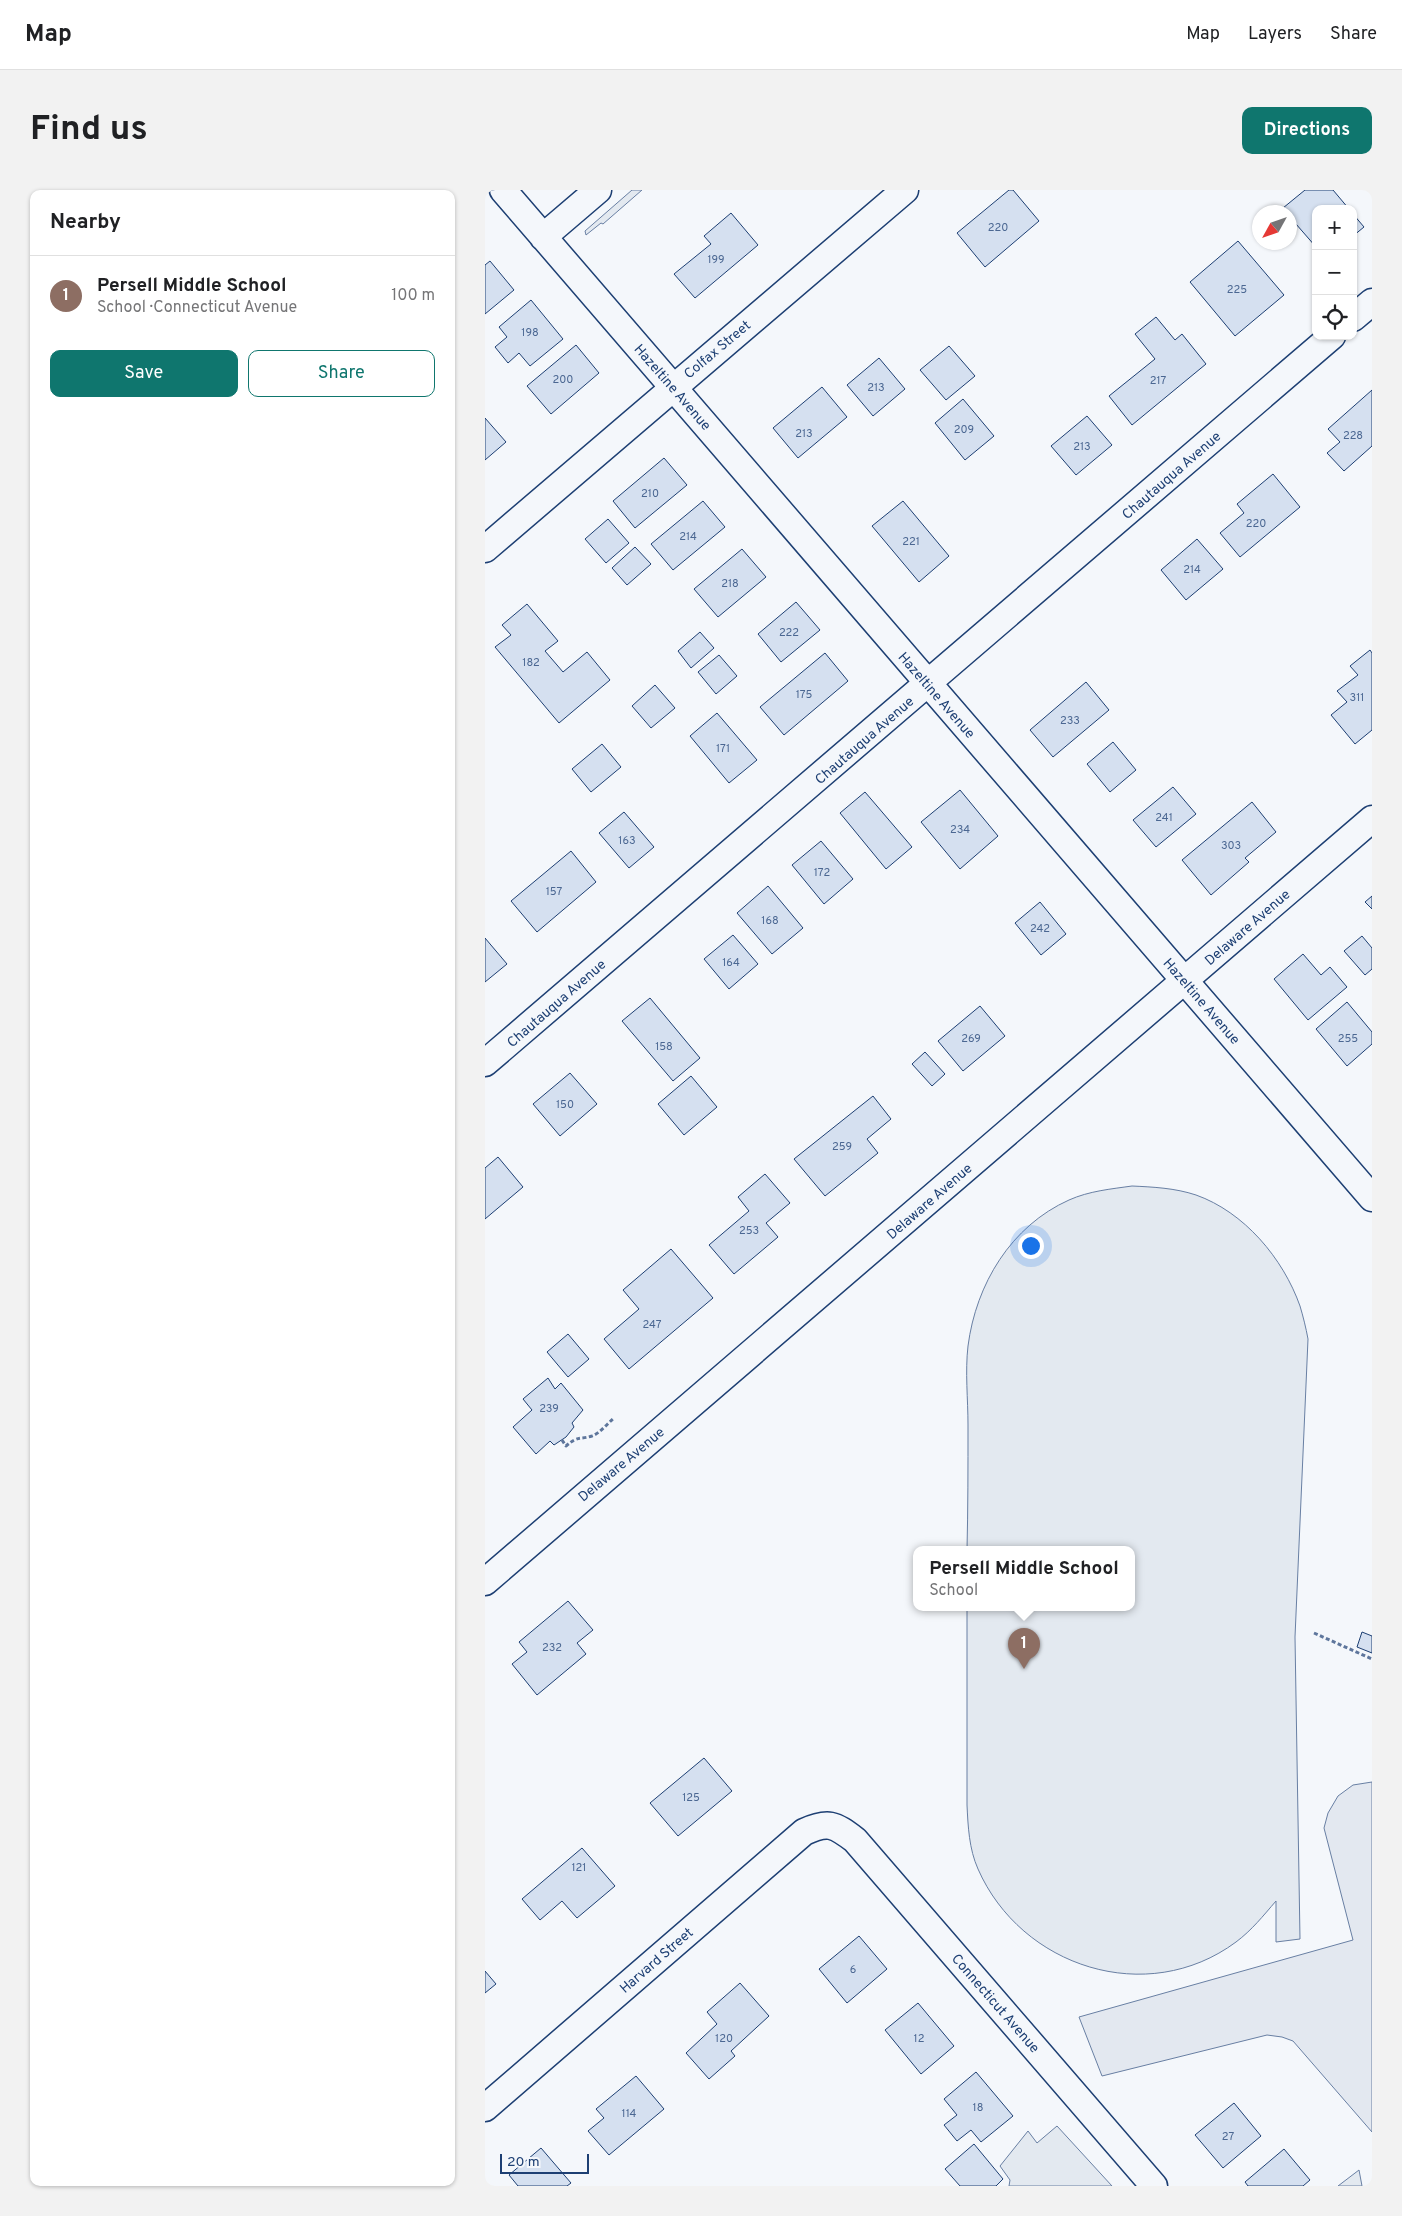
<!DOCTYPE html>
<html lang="en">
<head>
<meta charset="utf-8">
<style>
  body { margin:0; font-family:Overpass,sans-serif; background:#f2f2f2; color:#202124 }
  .controls { position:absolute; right:15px; top:15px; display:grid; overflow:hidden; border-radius:10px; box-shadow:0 1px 4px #0004 }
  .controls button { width:45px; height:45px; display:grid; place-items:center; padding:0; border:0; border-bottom:1px solid #e0e0e0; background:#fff; color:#202124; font:25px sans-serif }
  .compass { position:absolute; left:767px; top:15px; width:45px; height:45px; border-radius:50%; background:#fff; box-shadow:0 1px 4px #0004; rotate:230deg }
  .scale { position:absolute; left:15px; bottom:12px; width:89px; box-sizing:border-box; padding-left:5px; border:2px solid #1d3f73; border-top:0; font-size:14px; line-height:18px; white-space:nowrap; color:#1d3f73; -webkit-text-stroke:4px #f4f7fb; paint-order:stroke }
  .you { position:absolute; left:545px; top:1055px; width:18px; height:18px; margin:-12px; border:4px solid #fff; border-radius:50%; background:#1a73e8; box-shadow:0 0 0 8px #1a73e833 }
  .badge { display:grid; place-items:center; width:32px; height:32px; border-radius:50%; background:#0f766e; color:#fff; font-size:16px; font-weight:700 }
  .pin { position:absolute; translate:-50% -41px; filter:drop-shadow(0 1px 2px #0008) }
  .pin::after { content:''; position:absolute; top:26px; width:18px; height:15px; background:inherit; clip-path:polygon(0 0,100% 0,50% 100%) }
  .popup { position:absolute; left:428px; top:1356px; width:222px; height:65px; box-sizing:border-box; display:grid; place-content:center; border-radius:10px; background:#fff; filter:drop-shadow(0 1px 4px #0005); font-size:16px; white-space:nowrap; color:#757577 }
  .popup b { font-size:19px; color:#202124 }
  .popup::after { content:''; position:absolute; left:50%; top:100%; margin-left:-10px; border:10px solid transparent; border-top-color:#fff }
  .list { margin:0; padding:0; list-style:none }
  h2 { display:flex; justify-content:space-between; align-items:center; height:65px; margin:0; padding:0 20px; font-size:21px }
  h2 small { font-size:16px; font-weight:400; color:#757577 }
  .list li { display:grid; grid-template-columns:32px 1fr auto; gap:15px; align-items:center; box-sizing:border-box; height:80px; padding:0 20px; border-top:1px solid #e0e0e0 }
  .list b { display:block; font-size:19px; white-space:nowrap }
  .list p { margin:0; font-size:16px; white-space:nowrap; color:#757577 }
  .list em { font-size:16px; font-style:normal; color:#757577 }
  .actions { display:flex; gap:10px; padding:15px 20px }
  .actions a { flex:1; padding:11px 0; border:1px solid #0f766e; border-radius:10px; text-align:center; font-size:18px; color:#0f766e }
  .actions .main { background:#0f766e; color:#fff }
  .icon { flex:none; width:28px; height:28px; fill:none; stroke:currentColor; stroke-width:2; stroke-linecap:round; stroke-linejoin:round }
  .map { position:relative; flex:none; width:887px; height:1996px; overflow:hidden; border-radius:10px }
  header { display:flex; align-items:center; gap:30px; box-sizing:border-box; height:70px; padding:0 25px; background:#fff; border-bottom:1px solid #e0e0e0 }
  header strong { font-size:24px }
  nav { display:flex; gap:28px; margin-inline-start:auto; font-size:18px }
  .intro { display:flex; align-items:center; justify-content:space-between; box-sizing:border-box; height:120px; padding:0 30px }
  h1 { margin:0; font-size:35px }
  .button { padding:12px 22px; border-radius:10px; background:#0f766e; color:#fff; font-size:18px; font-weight:700 }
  main { display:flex; gap:30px; padding:0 30px }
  aside { flex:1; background:#fff; border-radius:10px; box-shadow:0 1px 4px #0004 }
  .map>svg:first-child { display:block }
  .green { fill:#e3e9f0; stroke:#687fa3 }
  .parking { fill:#e3e8f0; stroke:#687fa3 }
  .building { fill:#d5e0f0; stroke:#1d3f73 }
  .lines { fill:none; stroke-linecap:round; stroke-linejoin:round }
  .street-casing { stroke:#1d3f73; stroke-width:29 }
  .path { stroke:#5e769c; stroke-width:3; stroke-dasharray:4 2.5; stroke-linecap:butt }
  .street { stroke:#f4f7fb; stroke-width:26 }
  .labels { text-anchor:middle; stroke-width:4; stroke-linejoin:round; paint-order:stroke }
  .number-label { font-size:11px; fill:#4b6792 }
  .street-label { font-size:14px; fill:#1d3f73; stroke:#f4f7fb }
</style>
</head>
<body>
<header>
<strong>Map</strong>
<nav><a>Map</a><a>Layers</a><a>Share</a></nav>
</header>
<div class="intro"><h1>Find us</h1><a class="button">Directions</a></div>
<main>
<aside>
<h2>Nearby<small></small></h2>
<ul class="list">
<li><span class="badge" style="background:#8d6e63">1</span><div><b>Persell Middle School</b><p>School · Connecticut Avenue</p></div><em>100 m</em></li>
</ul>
<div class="actions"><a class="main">Save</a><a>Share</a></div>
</aside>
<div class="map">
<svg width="887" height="1996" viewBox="0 0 887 1996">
  <rect width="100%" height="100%" fill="#f4f7fb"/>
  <path class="green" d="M147 0H157L118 34 116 33 101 45 100 41Z
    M647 996C668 997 690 998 711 1005 759 1022 798 1068 815 1116 818 1126 821 1138 823 1149L810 1447 815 1749 791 1752V1711C778 1726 767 1740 751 1752 662 1818 536 1777 493 1679 484 1659 483 1636 482 1615V1418H646V1360H482C483 1319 483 1277 483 1235 483 1209 480 1182 483 1156 491 1094 526 1036 584 1010 604 1001 626 999 647 996Z
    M572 1936 627 1996H524L525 1990 515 1976 543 1941 552 1953Z
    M874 1980 877 1996H853Z"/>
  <path class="parking" d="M887 1592V1942L808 1851 797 1847 782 1845 617 1886 594 1827 868 1750 839 1638 843 1623 853 1606 868 1595Z"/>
  <path class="building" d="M524 0H528L554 31 500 77 472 43Z
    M820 0H848L864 19H831V57L804 26V22L798 18Z
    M246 23 273 55 210 108 189 84 226 54 219 46Z
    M868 24 879 37 868 46Z
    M753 51 799 105 750 146 705 92Z
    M5 71 29 100 0 124V75Z
    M46 110 78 149 45 176 34 163 23 173 10 157 22 147 14 137Z
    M671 127 690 150 697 144 721 174 647 235 624 206 670 169 650 144Z
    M91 155 114 183 66 224 42 196Z
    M464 156 490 186 461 210 435 180Z
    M394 168 420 199 388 226 362 195Z
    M337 197 362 227 313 268 288 238Z
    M887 200V256L859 281 842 263 855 252 843 239Z
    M478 209 509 246 480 270 450 233Z
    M602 226 627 255 591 285 566 256Z
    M0 228 21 252 0 270Z
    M179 268 202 295 150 338 128 311Z
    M788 284 815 317 755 367 735 343 759 323 752 314Z
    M218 311 240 337 188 380 166 354Z
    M418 311 464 366 434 392 387 336Z
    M123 329 144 353 121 373 100 349Z
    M712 349 738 379 701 410 676 380Z
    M150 357 166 374 142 395 127 378Z
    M257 359 281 387 233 427 209 399Z
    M311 412 335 440 296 472 273 444Z
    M42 414 73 451 60 461 78 482 102 462 125 490 74 533 10 457 26 445 17 435Z
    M215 442 229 458 206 478 193 461Z
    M885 460 887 463V540L870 554 846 525 862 512 852 501 873 485 865 476Z
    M340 463 363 491 299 545 275 517Z
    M234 465 252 486 231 504 213 482Z
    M601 492 624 520 568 567 545 540Z
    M170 495 190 518 166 538 147 516Z
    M232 523 272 570 244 593 205 546Z
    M628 552 651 580 625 602 602 574Z
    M117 554 136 577 106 602 87 579Z
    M688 597 711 624 671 657 648 630Z
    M475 600 513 646 475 679 436 632Z
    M380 602 427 657 401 679 355 623Z
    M767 612 791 642 760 668 764 672 726 705 697 670Z
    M139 622 169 657 144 678 114 643Z
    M336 651 368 689 339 714 307 675Z
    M86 661 111 692 52 742 26 711Z
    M283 696 318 738 287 764 252 723Z
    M887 706V719L880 712Z
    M555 712 581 744 556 765 530 733Z
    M248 745 273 774 244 799 219 769Z
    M877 746 887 758V779L880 785 859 761Z
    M0 748 22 774 0 792Z
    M818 764 836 785 845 777 862 797 823 830 789 789Z
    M165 808 215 868 188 891 137 831Z
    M862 812 887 842V854L862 876 831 839Z
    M495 816 520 846 478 881 453 851Z
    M440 862 460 884 447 896 427 874Z
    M85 883 112 914 75 946 48 914Z
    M206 886 232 917 199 945 173 914Z
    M388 906 406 929 382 949 393 963 340 1006 309 969Z
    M13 967 38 997 0 1029V978Z
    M280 984 305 1013 281 1033 293 1047 249 1084 224 1055 264 1021 253 1007Z
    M186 1059 228 1108 144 1179 119 1149 154 1119 138 1100Z
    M83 1144 104 1169 83 1187 62 1162Z
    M63 1188 70 1199 76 1193 98 1220 87 1233 89 1237 81 1247 69 1255 65 1251 51 1264 28 1237 47 1220 38 1209Z
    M83 1411 108 1440 92 1453 101 1464 52 1505 27 1474 42 1462 34 1452Z
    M877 1442 887 1446V1463L872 1457Z
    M219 1568 247 1601 193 1646 165 1613Z
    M97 1658 130 1696 92 1728 77 1711 55 1730 37 1709Z
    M374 1746 402 1779 362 1813 334 1779Z
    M0 1781 11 1794 0 1803Z
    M255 1793 284 1826 246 1861 250 1866 224 1889 201 1863 232 1834 222 1822Z
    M433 1813 469 1856 436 1884 400 1840Z
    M491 1882 528 1926 496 1952 486 1940 472 1951 459 1935 472 1925 459 1909Z
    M151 1886 179 1919 124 1965 103 1941 119 1928 111 1919Z
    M749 1913 776 1946 738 1978 710 1945Z
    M489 1954 518 1989 511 1996H475L460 1979Z
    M56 1958 86 1993 82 1996H33L24 1985Z
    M799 1959 825 1990 818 1996H763L760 1992Z"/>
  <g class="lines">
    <defs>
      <path id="street" d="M18 0 887 1008
        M58 47 113 0
        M868 128 887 112
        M0 359 420 0
        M0 873 847 146
        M0 1392 887 629
        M0 1918 319 1642C343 1631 349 1634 370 1650L669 1996"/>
    </defs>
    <use href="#street" class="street-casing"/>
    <path class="path" d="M77 1250 81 1256C94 1245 94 1250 107 1246 115 1243 122 1234 129 1228
      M829 1443 887 1469"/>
    <use href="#street" class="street"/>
  </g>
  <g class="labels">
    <g class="number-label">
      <text x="513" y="41">220</text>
      <text x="231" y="73">199</text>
      <text x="752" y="103">225</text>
      <text x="45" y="146">198</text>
      <text x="78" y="193">200</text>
      <text x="673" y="194">217</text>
      <text x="391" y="201">213</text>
      <text x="479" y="243">209</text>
      <text x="319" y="247">213</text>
      <text x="868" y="249">228</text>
      <text x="597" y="260">213</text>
      <text x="165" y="307">210</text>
      <text x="771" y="337">220</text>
      <text x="203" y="350">214</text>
      <text x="426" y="355">221</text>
      <text x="707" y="383">214</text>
      <text x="245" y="397">218</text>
      <text x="304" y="446">222</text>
      <text x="46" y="476">182</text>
      <text x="319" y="508">175</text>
      <text x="872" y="511">311</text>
      <text x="585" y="534">233</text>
      <text x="238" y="562">171</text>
      <text x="679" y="631">241</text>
      <text x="475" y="643">234</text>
      <text x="142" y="654">163</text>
      <text x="746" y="659">303</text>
      <text x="337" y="686">172</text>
      <text x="69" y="705">157</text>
      <text x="285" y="734">168</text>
      <text x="555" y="742">242</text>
      <text x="246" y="776">164</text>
      <text x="486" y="852">269</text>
      <text x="863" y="852">255</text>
      <text x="179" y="860">158</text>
      <text x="80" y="918">150</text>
      <text x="357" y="960">259</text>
      <text x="264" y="1044">253</text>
      <text x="167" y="1138">247</text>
      <text x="64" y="1222">239</text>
      <text x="67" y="1461">232</text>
      <text x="206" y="1611">125</text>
      <text x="94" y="1681">121</text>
      <text x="368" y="1783">6</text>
      <text x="239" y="1852">120</text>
      <text x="434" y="1852">12</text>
      <text x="493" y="1921">18</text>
      <text x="144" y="1927">114</text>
      <text x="743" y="1950">27</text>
    </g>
    <g class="street-label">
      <text transform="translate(232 159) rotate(-40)" y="5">Colfax Street</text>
      <text transform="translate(188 197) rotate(49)" y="5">Hazeltine Avenue</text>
      <text transform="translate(686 285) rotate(-41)" y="5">Chautauqua Avenue</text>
      <text transform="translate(452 505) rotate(49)" y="5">Hazeltine Avenue</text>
      <text transform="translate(379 550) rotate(-41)" y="5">Chautauqua Avenue</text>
      <text transform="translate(762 737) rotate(-41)" y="5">Delaware Avenue</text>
      <text transform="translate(717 811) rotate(49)" y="5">Hazeltine Avenue</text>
      <text transform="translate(71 813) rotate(-41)" y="5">Chautauqua Avenue</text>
      <text transform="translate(444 1011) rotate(-41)" y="5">Delaware Avenue</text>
      <text transform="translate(136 1274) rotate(-40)" y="5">Delaware Avenue</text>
      <text transform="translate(171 1770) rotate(-41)" y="5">Harvard Street</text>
      <text transform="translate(511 1813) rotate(49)" y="5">Connecticut Avenue</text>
    </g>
  </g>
</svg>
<div class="controls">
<button>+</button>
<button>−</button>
<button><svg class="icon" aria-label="locate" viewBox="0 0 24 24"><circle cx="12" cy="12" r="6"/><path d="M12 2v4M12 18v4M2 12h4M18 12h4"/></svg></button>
</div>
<svg class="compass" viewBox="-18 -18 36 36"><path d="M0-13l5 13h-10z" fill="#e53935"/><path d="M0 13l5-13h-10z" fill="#757577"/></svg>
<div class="scale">20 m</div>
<div class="you"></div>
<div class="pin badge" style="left:539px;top:1479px;background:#8d6e63">1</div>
<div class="popup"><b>Persell Middle School</b>School</div>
</div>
</main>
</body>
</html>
